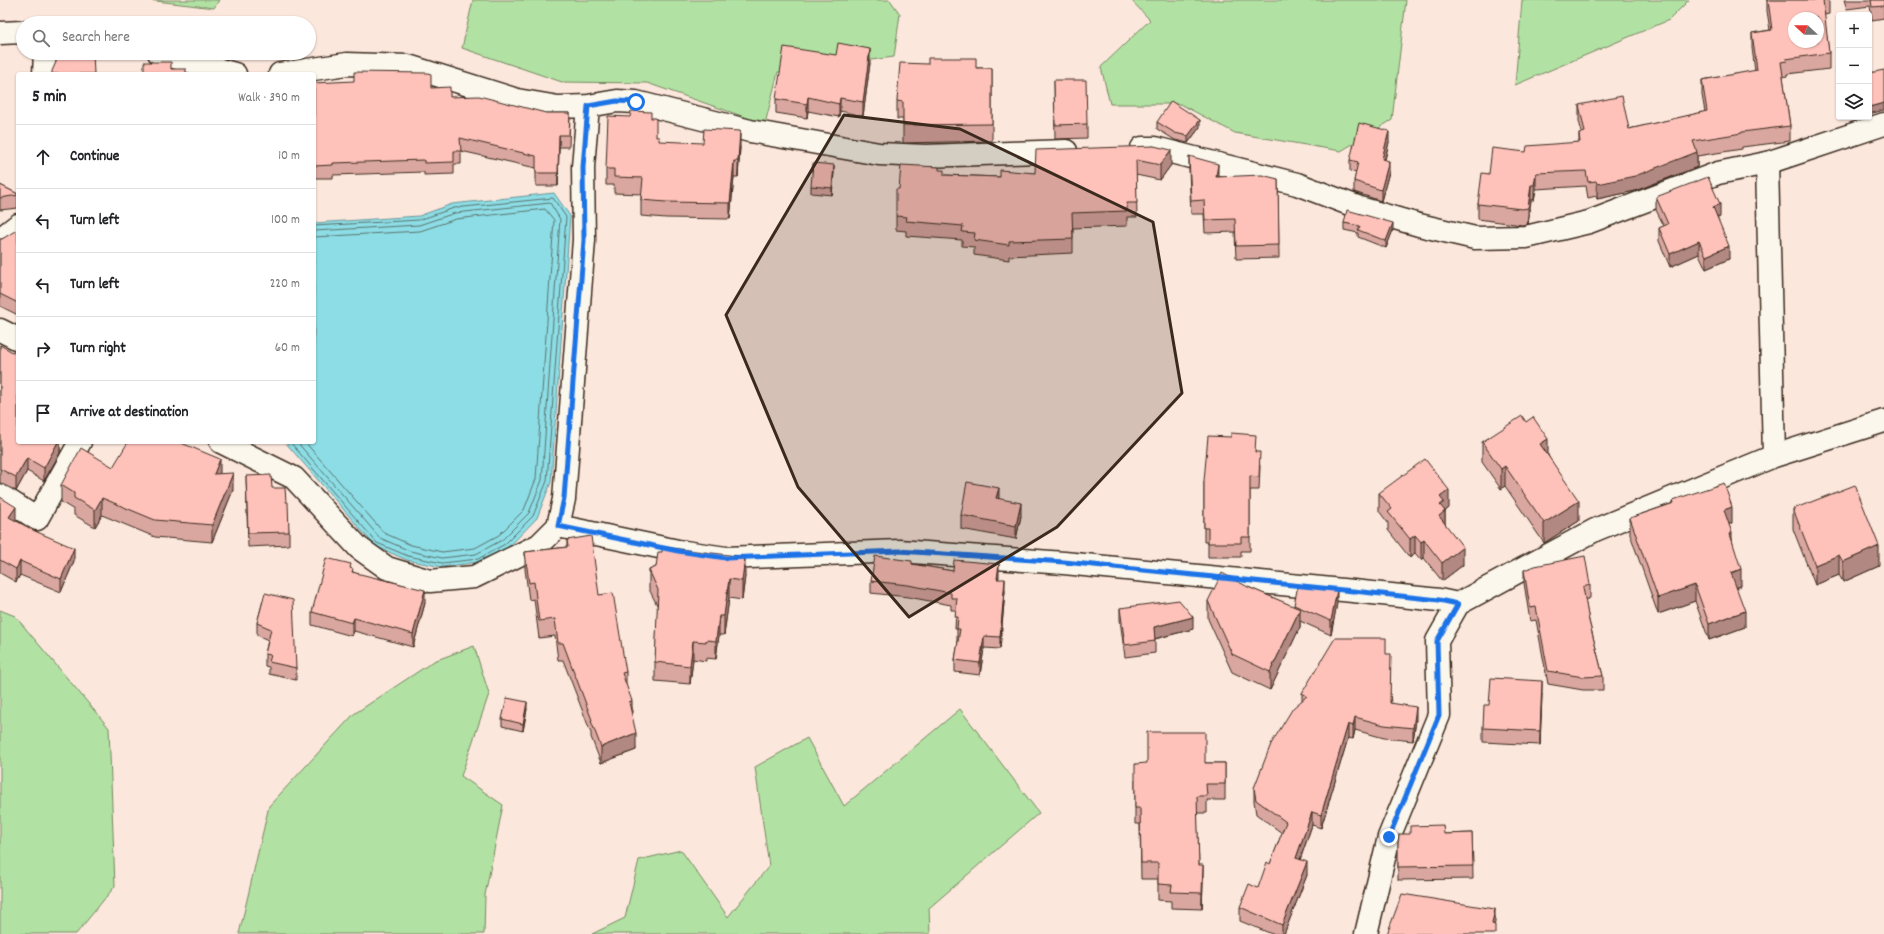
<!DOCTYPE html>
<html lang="en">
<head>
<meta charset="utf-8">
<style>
  body { margin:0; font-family:Dekko,sans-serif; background:#f2f2f2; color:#202124 }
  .controls { position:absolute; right:12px; top:12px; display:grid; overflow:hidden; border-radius:4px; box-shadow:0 1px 3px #0004 }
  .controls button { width:36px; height:36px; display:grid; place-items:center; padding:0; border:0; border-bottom:1px solid #e0e0e0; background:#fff; color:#202124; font:20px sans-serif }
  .compass { position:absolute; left:1788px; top:12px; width:36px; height:36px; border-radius:50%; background:#fff; box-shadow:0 1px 3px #0004; rotate:292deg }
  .stop { position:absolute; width:12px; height:12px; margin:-9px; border:3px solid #1a73e8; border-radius:50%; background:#fff }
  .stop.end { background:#1a73e8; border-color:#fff; box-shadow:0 1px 4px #0008 }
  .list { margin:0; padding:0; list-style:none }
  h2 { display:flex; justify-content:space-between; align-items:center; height:52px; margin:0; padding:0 16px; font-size:17px }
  h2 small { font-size:13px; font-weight:400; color:#757577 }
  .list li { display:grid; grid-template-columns:26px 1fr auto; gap:12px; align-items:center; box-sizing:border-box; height:64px; padding:0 16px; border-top:1px solid #e0e0e0 }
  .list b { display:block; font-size:15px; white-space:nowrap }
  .list em { font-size:13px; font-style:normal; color:#757577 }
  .icon { flex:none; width:22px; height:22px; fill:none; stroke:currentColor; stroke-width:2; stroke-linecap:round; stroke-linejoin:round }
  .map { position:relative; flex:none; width:1884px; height:934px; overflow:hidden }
  .search { position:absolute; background:#fff; box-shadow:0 1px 3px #0004; left:16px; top:16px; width:300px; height:44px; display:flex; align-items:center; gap:10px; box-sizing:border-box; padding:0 14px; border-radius:22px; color:#757577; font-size:15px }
  .panel { position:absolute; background:#fff; box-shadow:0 1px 3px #0004; left:16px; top:72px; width:300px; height:372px; border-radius:4px }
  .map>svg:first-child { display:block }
  .green { fill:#b1e2a3; stroke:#768660 }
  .water { fill:#8cdde5; stroke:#6c9595 }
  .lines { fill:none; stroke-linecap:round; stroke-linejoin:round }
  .shore { stroke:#5b726e; stroke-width:1 }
  .minor-casing { stroke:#3b2a1e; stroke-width:25 }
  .minor { stroke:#fbf7ec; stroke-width:22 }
  .wall { fill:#daa7a0; stroke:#3b2a1e }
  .shaded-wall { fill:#b28882; stroke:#3b2a1e }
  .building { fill:#fec2ba; stroke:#3b2a1e; fill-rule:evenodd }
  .route { stroke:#1a73e8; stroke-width:5 }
  .marked { fill:#3b2a1e; fill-opacity:0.2; stroke:#3b2a1e; stroke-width:3; stroke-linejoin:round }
</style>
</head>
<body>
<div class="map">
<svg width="1884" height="934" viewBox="0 0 1884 934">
  <rect width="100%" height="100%" fill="#fce7dd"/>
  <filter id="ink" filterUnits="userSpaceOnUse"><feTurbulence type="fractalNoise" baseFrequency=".025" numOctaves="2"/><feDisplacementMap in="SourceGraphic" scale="8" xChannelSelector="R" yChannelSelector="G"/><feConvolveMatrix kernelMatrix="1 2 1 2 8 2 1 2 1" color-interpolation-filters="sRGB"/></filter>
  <g filter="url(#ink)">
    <path class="green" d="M148 0H219L214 8Z
      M473 0H890L900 14 894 57 778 72 765 124 647 83 562 82 462 48Z
      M1131 0H1406L1392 120 1341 151 1235 133 1180 104H1110L1101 67 1150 20Z
      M1522 0H1689L1669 20 1515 85Z
      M0 610 15 616 109 728 115 886 76 934H0Z
      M474 646 489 694 461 776 503 805 485 895 484 934H239L269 806 354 714 434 661Z
      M960 709 1039 813 929 908 930 934H592L625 918 639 860 681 850 728 917 769 866 755 767 807 738 844 806Z"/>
    <path class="water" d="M554 193 570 216 551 482 537 518 508 548 479 562 442 567 407 560 375 546 285 442H314V223L419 216 452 204Z"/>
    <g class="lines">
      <path class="shore" d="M290 442 377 543 408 556 442 563 478 559 505 544 533 516 547 481 566 217 553 198 454 208 419 220 314 226
        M297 442 380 538 410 551 442 558 476 554 502 540 529 513 542 480 560 219 550 203 455 213 419 225 314 231
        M305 442 384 533 411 545 442 552 475 548 499 535 524 510 536 479 554 220 545 209 456 219 420 231 314 237"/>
      <defs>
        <path id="minor" d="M0 33 23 32
          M159 53 235 74
          M44 74 45 53
          M280 74 347 64 408 66 517 100 558 107 588 106 617 101 636 102 750 131 879 154 926 156 1066 151
          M1142 148H1155L1297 184 1360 208 1419 225 1475 238 1526 237 1589 222 1718 173 1767 163 1884 124
          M1767 163 1774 456
          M0 239 18 225
          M0 330 18 339
          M221 442 294 478 359 548 387 568 430 581 474 577 539 545 558 526 564 499 584 240 583 167 588 106
          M0 495 37 519 80 442
          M558 526 678 551 726 558 899 551 1064 563 1353 591 1439 600 1458 604
          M1366 934 1389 837 1439 715 1437 641 1458 604 1595 530 1774 456 1884 421"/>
      </defs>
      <use href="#minor" class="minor-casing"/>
      <use href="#minor" class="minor"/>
    </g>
    <path class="wall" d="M1767 0H1829V14L1824 15 1829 53V69L1787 74V76L1783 77 1790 126V141L1742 147V149L1697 156V167L1635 191 1597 199 1596 196 1588 198 1586 186 1536 189 1534 200H1531L1528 224 1522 225 1478 219V204L1489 174 1526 152 1579 142V134L1582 133 1579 121V105L1629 129 1705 112 1702 95V80L1755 71 1752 48V33L1770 30 1767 11Z
      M1844 0H1884V18L1872 20 1870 6 1847 9Z
      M870 63 863 116 840 111 839 117 808 111 807 118 776 113V99Z
      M928 64 976 68H992V141L903 143V119H897V101Z
      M1838 79H1839V90L1838 86Z
      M1054 80 1087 124V138L1055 139Z
      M314 83 431 88 450 97 546 113H570L569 147H559L558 186H536V168L461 151V164H454V174L424 175V172L333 175V178H314Z
      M651 118 656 137 659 142 740 147 738 177H734L730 219 666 218 641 216V194L614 193V185H606V169Z
      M1157 122 1200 127 1188 143 1175 140 1157 129Z
      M1389 142 1385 160 1389 172 1381 201 1354 192V181L1356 173 1350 171V160Z
      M1154 146 1171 165 1160 180 1136 175 1137 217H1127V226L1073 228V253L1009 256V260L974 255V247L962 246V240L906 236V231L896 230V216L939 170 944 175 1000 177 1035 173Z
      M1189 156 1218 177 1278 179 1279 258 1236 259 1235 232 1205 233 1204 214H1191L1189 170Z
      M834 172 832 195 811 193V186Z
      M0 185 18 194V208L0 210Z
      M1656 197 1720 217 1717 218 1729 259 1706 269 1699 254 1670 267 1659 241V228L1664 226 1656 210Z
      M1344 223 1393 230 1386 248 1358 237V233L1344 230Z
      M18 232V315L0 306V239H2Z
      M0 345 18 442H60V453L44 481 27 471 16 491 0 483Z
      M1482 442 1548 455 1579 521 1544 543 1505 486 1501 489 1482 462Z
      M1256 452 1260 466 1259 490H1250V551H1241V557H1208V542H1204V481Z
      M113 467 220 474 233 490 212 542 155 537 102 515 95 527 74 515V510L61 502V485Z
      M246 476 272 488 286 502 289 532V545L248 547Z
      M1379 493 1449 508 1445 511V523L1463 565 1442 581 1424 558 1421 560 1415 553 1410 558 1388 530V523L1379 511Z
      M0 497 16 520 15 521 74 561 61 592 20 575 16 582 0 573Z
      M999 499 1021 516 1016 539 961 529V515Z
      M1673 500 1732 523 1729 524 1741 586 1736 587 1745 627 1709 640 1695 601 1658 614 1630 534V518L1673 503Z
      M1793 509 1879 566 1843 582 1839 575 1815 585 1793 529Z
      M567 540 599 595 626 672V684L632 718 636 750 601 763 591 737V733L563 660H558L555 636 539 638 534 599 529 600 525 569V552L567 547Z
      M662 552 745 576 742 600 729 598 724 635H719L716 659 706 658V661L693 659 690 684 655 681V662L658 607 649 589V570L656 567Z
      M912 564 953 571 999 576 998 579 1005 591 1000 649 984 648 980 675 955 672V660L958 641H957V629H955L956 610H951V605L908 597 871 593V581Z
      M351 568 353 572 425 603 413 647 354 631 352 636 312 625V612Z
      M1524 570 1590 585V598L1585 600 1589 621 1603 676V690H1583L1548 684 1536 620 1530 621 1524 583Z
      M1248 587 1294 607V605L1337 603 1331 635 1300 621V627L1270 690 1232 672 1208 619V601Z
      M265 593 296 668V680L269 674V667L265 666V654L268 640 257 635V623Z
      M1120 608 1193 629 1155 639V653L1125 657 1120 620Z
      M1386 654 1391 703 1416 720 1413 741 1384 738 1355 730 1353 739 1348 738 1321 828 1312 825 1300 860 1307 875 1284 934H1272L1240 921V907L1258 888 1270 864 1282 833 1256 814 1254 801V788L1302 700V693Z
      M1542 694 1540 745 1483 742V728L1489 705Z
      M527 709 523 731 502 726V719Z
      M1205 763H1225V800H1207V813H1197L1199 865 1203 882 1202 909 1171 908V901L1158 900V879H1141L1140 824H1135V780Z
      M1472 833 1473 879 1398 880V842L1444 834Z"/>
    <path class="shaded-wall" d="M870 49V63L863 116V102Z
      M808 97V111L807 118V104Z
      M840 98V111L839 117V104Z
      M1884 103V110L1869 114V107Z
      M1846 117H1855L1846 119Z
      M1200 120V127L1188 143V136Z
      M740 131V147L738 177V161Z
      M1389 131V142L1382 170V159Z
      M559 135V147L558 186V173Z
      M1171 150V165L1160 180V165Z
      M1697 152V167L1635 191 1597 199V184Z
      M734 161V177L730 219V203Z
      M1389 161V172L1381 201V190Z
      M1218 164V177L1216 191V177Z
      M834 165V172L832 195V188Z
      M1536 173V189L1534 200V185Z
      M1531 185V200L1528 224V208Z
      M1720 204V217L1713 220V207Z
      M1393 223V230L1386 248V241Z
      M1699 241V254L1670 267V254Z
      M1729 246V259L1706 269V256Z
      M1548 439V459L1540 444Z
      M58 442H60V453L44 481V468Z
      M27 458V471L16 491V477Z
      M220 459V476L214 474Z
      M1505 466V486L1501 489V469Z
      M233 473V490L212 542V525Z
      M999 488V501L996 498Z
      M1449 490V508L1444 512 1445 511V530L1439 516 1440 497Z
      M102 498V515L95 527V510Z
      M1579 501V521L1544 543V523Z
      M1021 503V516L1016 539V526Z
      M16 507V520L9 530V517Z
      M1732 507V523L1724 526V510Z
      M1732 533V549L1730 534Z
      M1415 535V553L1410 558V539Z
      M1424 540V558L1421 560V542Z
      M1879 546V566L1843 582V562Z
      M1463 547V565L1442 581V563Z
      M74 548V561L61 592V579Z
      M1839 555V575L1815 585V565Z
      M745 557V576L742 600V581Z
      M20 561V575L16 582V569Z
      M999 564V576L997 591V579Z
      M1741 569V586L1731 589V573Z
      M729 579V598L724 635V616Z
      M1005 579V591L1000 649V637Z
      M1695 585V601L1658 614V598Z
      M425 590V603L413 647V634Z
      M1337 590V603L1331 635V621Z
      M1300 609V627L1270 690V672Z
      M1745 611V627L1709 640V624Z
      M719 616V635L716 659V641Z
      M1193 617V629L1154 639V627Z
      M354 618V631L352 636V623Z
      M984 636V648L980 675V663Z
      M693 641V659L690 684V666Z
      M1542 681V694L1540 745V731Z
      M632 701V718L629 702Z
      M527 702V709L523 731V724Z
      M1416 707V720L1413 741V728Z
      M1355 717V730L1353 739V726Z
      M1348 724V738L1321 828V815Z
      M636 733V750L601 763V747Z
      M1312 812V825L1296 871V858Z
      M1307 862V875L1284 934H1282V925Z
      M1203 865V882L1202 909V893Z
      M1495 909V922L1493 934 1492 924Z"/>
    <path class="building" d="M1768 0H1823L1829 53 1786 59 1787 61 1781 62 1790 126 1742 132V133L1693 141 1697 152 1635 176 1597 184 1596 181 1588 182 1586 171 1536 173 1534 185H1531L1528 208 1522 209 1478 204 1482 173 1489 174 1492 148 1526 152 1527 146 1580 142 1579 134 1585 132 1579 105 1622 96 1629 129 1707 111 1702 80 1757 70 1752 33 1772 30ZM1794 18H1818V42H1794Z
      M1871 0H1884V6L1872 7Z
      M838 43 870 49 863 102 840 98 839 104 808 97 807 104 776 99 784 47 836 55Z
      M57 53H93L94 74H52V71L56 62Z
      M928 58H976V68H992V124L903 125V102L897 101 900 63 928 64Z
      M144 62H171V69H186V74H144Z
      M1884 70V103L1869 107V73Z
      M354 72 428 73 431 74V88L450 87V97L479 96 546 113H570L569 135H559L558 173H536V156L460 138 461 151H454V162L424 163V160L333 163V165L314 166V83L354 81Z
      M1054 80H1086L1087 124 1055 125Z
      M1171 101 1200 120 1188 136 1175 133 1157 122Z
      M631 111 651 112V118H656V137H659V141L703 143 704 129 740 131 738 161H734L730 203 666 202 641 200 643 178 614 177V169H606L608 116 630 117Z
      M1359 123 1389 131 1382 159 1389 161 1381 190 1354 181 1358 162 1350 160Z
      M1154 146 1171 150 1160 165 1136 160 1137 203H1127V211L1072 213 1073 239 1009 241V245L974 240 975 233 962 232 963 226 906 221 907 217 896 216V189H899L901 165 939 167V170H944V175L1000 177V170L1035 173 1036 150Z
      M1189 156 1218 164 1216 177 1262 175 1278 179 1279 245 1236 246 1235 219 1205 220 1204 200 1191 201Z
      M813 163 834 165 832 188 811 186Z
      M1708 177 1720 204 1713 207 1729 246 1706 256 1699 241 1670 254 1659 228 1668 224 1656 197Z
      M0 185 18 194V195L0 198Z
      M1347 210 1393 223 1386 241 1358 230 1360 226 1344 223Z
      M15 231 18 232V303L0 294V239H2Z
      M0 345 18 355V442H58L44 468 27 458 16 477 0 469Z
      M1522 416 1526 422 1533 417 1548 439 1540 444 1579 501 1544 523 1505 466 1501 469 1482 442Z
      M1231 433 1256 435 1255 452H1260L1259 477 1250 476V537H1241V543H1208V528H1204V481L1208 436 1231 437Z
      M128 442H179L220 459 214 474 233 473 212 525 155 520 102 498 95 510 74 498V493L61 485 81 448 113 467Z
      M1425 459 1449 490 1440 497 1444 502 1440 505 1445 511 1439 516 1463 547 1442 563 1424 540 1421 542 1415 535 1410 539 1388 512 1392 509 1379 493Z
      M271 475 272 488H285L286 502H288L289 532 248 533 246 476Z
      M967 482 999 488 996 498 1021 503 1016 526 961 515Z
      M1724 483 1732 507 1724 510 1732 533 1730 534 1741 569 1731 573 1745 611 1709 624 1695 585 1658 598 1630 518 1674 503 1673 500Z
      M1855 485 1879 546 1843 562 1839 555 1815 565 1793 509Z
      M0 497 16 507 9 517 35 531 74 548 61 579 20 561 16 569 0 560Z
      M591 536 599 595 613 593 626 672 622 673 632 701 629 702 636 733 601 747 591 721 592 720 563 643H558L555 619 539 621 534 582 529 583 525 552 568 547 567 540Z
      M662 547 745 557 742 581 729 579 724 616H719L716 641 706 640V642L693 641 690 666 655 662 658 590 649 570 656 567 658 552H662Z
      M875 556 912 561V564L953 571 954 560 999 564 997 579H1005L1000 637 984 636 980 663 955 660 960 629H957L958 617H955L957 598H951V593L908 585 871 581Z
      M1585 556 1590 585 1583 587 1589 621 1603 676 1583 677 1548 671 1536 607 1530 608 1524 570 1535 566Z
      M326 558 351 564 350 568 353 569 352 572 425 590 413 634 354 618 352 623 312 612Z
      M1222 573 1248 587 1300 609 1270 672 1232 654 1208 601Z
      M1298 585 1337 590 1331 621 1294 605Z
      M265 593 293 600 296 668 269 662 271 655 265 654 271 629 257 623Z
      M1179 600 1193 617 1154 627 1155 641 1125 645 1120 608Z
      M1335 638H1386V654H1391L1390 703 1416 707 1413 728 1384 725 1355 717 1353 726 1348 724 1321 815 1312 812 1296 858 1307 862 1282 925 1240 907 1249 884 1258 888 1267 862 1270 864 1286 822 1256 800 1254 788 1271 744 1293 708 1307 696 1302 693Z
      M1491 678 1542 681 1540 731 1483 728 1484 705H1489Z
      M507 698 527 702 523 724 502 719Z
      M1147 732H1205V763H1225V784H1206L1207 796H1197L1199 865H1203L1202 893 1171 892 1172 885 1158 884V863H1141L1140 808H1135V764L1147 763Z
      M1443 825 1444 834 1472 833 1473 866 1398 867V842L1399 834H1410V826Z
      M1402 894 1495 909 1492 924 1495 925V934H1387Z"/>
  </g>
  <g class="lines" filter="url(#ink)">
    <path class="route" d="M636 102 617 101 588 106 583 167 584 240 564 498 558 526 678 551 726 558 899 551 1064 562 1353 591 1439 600 1458 604 1437 641 1439 715 1389 837"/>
  </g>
  <path class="marked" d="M844 115 960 129 1153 222 1182 393 1057 527 909 617 798 487 726 315Z"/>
</svg>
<div class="controls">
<button>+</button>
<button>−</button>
<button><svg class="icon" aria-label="layers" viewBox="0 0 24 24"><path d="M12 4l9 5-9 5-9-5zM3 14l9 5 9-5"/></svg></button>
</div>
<svg class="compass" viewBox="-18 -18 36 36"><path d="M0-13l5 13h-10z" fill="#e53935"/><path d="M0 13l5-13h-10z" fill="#757577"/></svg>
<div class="stop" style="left:636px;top:102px"></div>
<div class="stop end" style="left:1389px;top:837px"></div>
<div class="search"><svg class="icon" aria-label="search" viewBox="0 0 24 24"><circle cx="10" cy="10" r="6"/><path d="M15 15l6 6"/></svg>Search here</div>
<section class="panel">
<h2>5 min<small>Walk · 390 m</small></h2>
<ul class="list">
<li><svg class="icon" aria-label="ahead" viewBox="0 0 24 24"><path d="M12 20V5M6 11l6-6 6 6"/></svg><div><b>Continue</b></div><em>10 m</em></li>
<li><svg class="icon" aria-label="left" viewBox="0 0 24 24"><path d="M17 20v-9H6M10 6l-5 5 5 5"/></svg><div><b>Turn left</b></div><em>100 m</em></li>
<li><svg class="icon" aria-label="left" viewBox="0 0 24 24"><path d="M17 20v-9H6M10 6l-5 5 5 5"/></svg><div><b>Turn left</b></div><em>220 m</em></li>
<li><svg class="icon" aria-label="right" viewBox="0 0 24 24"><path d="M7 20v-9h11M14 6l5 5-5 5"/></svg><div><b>Turn right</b></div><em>60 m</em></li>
<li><svg class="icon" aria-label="arrive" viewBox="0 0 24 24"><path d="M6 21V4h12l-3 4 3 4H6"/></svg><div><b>Arrive at destination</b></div></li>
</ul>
</section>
</div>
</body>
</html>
